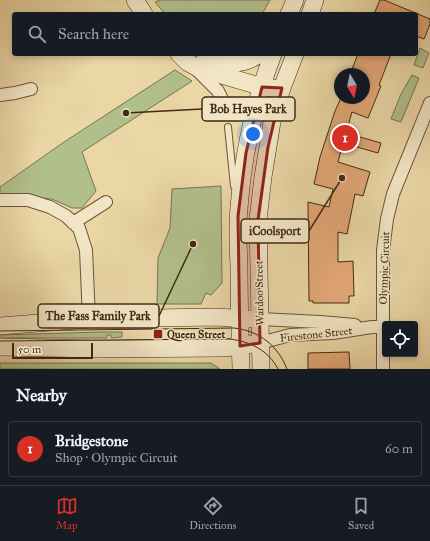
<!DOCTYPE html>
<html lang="en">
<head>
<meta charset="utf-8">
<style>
  body { margin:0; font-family:"IM FELL Great Primer",serif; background:#20242c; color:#f1f3f6 }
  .controls { position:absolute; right:12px; bottom:12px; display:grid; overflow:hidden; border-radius:4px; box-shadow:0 2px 6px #0003 }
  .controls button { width:36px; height:36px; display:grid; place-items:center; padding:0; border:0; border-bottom:1px solid #363941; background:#171b24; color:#f1f3f6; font:20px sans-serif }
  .compass { position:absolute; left:334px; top:68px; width:36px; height:36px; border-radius:50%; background:#171b24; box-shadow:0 2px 6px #0003; rotate:170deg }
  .scale { position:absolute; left:12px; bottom:10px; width:81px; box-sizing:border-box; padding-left:4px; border:2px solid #402a16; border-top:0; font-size:11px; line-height:14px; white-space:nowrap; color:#402a16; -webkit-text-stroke:3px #f2e5c5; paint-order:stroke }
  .you { position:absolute; left:253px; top:134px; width:14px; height:14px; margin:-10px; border:3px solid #fff; border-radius:50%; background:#1a73e8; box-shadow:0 0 0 6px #1a73e833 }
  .badge { display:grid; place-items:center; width:26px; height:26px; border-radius:50%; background:#d93025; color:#fff; font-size:13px; font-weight:700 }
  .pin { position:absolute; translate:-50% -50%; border:2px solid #fff; box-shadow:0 1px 4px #0006 }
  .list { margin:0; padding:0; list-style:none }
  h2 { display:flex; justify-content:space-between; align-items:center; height:52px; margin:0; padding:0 16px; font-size:17px }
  h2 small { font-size:13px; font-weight:400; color:#9ea1a6 }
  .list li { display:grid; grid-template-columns:26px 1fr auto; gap:12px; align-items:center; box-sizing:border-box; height:56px; margin:0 8px 8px; padding:0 8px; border:1px solid #363941; border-radius:4px }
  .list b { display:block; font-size:15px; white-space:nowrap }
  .list p { margin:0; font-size:13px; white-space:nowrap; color:#9ea1a6 }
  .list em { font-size:13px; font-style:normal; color:#9ea1a6 }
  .icon { flex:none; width:22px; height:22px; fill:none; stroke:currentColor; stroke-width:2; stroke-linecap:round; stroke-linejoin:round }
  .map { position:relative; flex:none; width:430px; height:369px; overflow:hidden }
  .search { position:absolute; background:#171b24; box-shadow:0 2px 6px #0003; left:12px; right:12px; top:12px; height:44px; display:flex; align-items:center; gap:10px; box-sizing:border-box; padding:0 14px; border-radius:4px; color:#9ea1a6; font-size:15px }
  .sheet { height:116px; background:#171b24 }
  nav { display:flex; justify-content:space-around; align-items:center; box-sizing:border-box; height:56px; border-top:1px solid #363941; background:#171b24; font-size:11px; color:#9ea1a6 }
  nav a { display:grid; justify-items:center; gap:2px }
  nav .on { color:#d93025 }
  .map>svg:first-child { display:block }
  .green { fill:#b1bf8c; stroke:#787451 }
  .building { fill:#e3a776; stroke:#402a16 }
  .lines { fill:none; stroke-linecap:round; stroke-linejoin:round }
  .lane-casing { stroke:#6b553a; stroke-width:8 }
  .street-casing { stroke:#6b553a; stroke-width:14 }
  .secondary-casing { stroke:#402a16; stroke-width:18 }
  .lane { stroke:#f2e5c5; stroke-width:6 }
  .street { stroke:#f2e5c5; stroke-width:12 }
  .secondary { stroke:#f2e5c5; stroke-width:17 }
  .tram { stroke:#402a16; stroke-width:1 }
  .marked { fill:#8f2418; fill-opacity:0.2; stroke:#8f2418; stroke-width:3; stroke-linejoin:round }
  .poi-dot { fill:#8f2418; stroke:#f2e5c5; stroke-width:1.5 }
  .labels { text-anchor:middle; stroke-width:3; stroke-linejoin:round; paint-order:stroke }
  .street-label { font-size:11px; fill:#402a16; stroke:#f2e5c5 }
  .poi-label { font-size:11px; font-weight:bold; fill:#402a16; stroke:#f2e5c5; text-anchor:start }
  .leader { fill:none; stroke:#402a16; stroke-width:1.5 }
  .callout-dot { fill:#402a16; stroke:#f2e5c5; stroke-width:1.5 }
  .callout { fill:#f2e5c5; stroke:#402a16; stroke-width:1.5 }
  .callout-label { font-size:12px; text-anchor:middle; font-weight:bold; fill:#402a16 }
</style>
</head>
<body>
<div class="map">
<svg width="430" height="369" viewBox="0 0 430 369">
  <rect width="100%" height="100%" fill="#ebd7a6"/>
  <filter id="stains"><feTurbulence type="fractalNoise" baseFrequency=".005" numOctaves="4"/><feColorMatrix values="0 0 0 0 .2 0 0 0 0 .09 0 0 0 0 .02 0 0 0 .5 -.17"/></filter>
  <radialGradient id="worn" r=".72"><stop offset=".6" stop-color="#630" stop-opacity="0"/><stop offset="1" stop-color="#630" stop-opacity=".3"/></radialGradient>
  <path class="green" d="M160 0H270L262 14H165L155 2Z
    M420 48 429 53 423 68 414 65Z
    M175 70 192 81 82 152 96 191 82 208H72L52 199 0 195V187L64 142Z
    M412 75 419 78 401 122 391 119 401 94Z
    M221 186 222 283 211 295 206 293 201 304H157L158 258 170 228 172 189Z
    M99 332H122V337L111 338V335H107V338H1V335Z
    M0 363H211L220 369H0Z"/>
  <path class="building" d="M380 0H384L430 19V24L424 39 416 36V14H374Z
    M358 54H391L379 85 381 86 368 118 352 112 346 133 381 143 378 153 343 143 338 162 370 172 363 196 355 194 347 234 338 232V262L353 261 354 296H349V303H313V301H309L308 202 329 207 333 189 314 184 320 157 335 111 341 98H364V74H350Z
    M349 352 350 369H308V353Z"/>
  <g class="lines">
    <defs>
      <path id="lane" d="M228 127 234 186"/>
      <path id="street" d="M196 69 218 91 229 114
        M0 95 15 93 31 89
        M0 200H28L50 207 66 216 79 228 86 250 89 319
        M73 223 106 202
        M260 319 320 322 355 325
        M260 343 290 335 333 333 372 327H382
        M383 369V250L387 219 393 194 430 103"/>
      <path id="secondary" d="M135 0 144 14
        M289 14 295 0
        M310 14 315 0
        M179 54 187 62 198 68 262 87 274 88
        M205 60C225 63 242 67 259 54
        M0 326 89 319 216 317 250 319
        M0 347 97 349 224 348 252 344
        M241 369C240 335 239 300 239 266 238 246 237 227 239 208 243 156 254 103 273 54
        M261 369 258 220 263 177 272 122 282 88 295 54"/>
    </defs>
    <use href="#lane" class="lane-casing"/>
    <use href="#street" class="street-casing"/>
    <use href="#secondary" class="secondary-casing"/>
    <use href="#lane" class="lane"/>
    <use href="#street" class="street"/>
    <use href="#secondary" class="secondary"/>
    <path class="tram" d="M0 331 234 328C260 331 278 346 287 369
      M0 341 230 339C251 342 268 350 278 369"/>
  </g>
  <path class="marked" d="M262 87 282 88 268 147 258 220 260 343 240 346 238 216 246 153Z"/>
  <rect class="poi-dot" x="153" y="329" width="10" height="10" rx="2"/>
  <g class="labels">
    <g class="street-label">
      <text transform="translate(384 268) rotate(-88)" y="4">Olympic Circuit</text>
      <text transform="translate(259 293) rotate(-91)" y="4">Wardoo Street</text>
      <text transform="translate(316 334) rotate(-6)" y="4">Firestone Street</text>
    </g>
    <g class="poi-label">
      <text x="167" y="338">Queen Street</text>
    </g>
  </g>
  <path class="leader" d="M126 113L202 109M342 178L309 231M193 244L159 316"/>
  <g class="callout-dot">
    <circle cx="126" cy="113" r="4"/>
    <circle cx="342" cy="178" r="4"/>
    <circle cx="193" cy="244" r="4"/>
  </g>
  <g class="callout">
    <rect x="202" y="97" width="93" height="24" rx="4"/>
    <rect x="241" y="219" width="68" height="24" rx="4"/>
    <rect x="38" y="304" width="121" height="24" rx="4"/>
  </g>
  <g class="callout-label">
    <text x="248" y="113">Bob Hayes Park</text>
    <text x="275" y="235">iCoolsport</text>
    <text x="98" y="320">The Fass Family Park</text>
  </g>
  <rect width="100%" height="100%" filter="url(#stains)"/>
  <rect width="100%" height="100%" fill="url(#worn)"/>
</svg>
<div class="controls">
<button><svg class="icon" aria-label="locate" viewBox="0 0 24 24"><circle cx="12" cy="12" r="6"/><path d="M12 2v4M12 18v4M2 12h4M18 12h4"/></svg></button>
</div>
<svg class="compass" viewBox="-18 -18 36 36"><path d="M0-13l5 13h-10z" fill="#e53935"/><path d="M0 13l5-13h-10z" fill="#9ea1a6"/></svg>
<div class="scale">50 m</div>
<div class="you"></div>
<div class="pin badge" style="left:345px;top:138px">1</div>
<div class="search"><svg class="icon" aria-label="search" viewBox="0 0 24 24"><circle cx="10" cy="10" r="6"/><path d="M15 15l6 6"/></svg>Search here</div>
</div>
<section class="sheet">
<h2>Nearby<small></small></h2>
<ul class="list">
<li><span class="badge">1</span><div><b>Bridgestone</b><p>Shop · Olympic Circuit</p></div><em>60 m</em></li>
</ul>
</section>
<nav>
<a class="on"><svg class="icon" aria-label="map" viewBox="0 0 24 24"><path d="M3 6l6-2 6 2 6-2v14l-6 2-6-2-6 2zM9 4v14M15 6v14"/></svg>Map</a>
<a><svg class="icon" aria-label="directions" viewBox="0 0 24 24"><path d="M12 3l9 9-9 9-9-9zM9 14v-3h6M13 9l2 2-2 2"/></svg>Directions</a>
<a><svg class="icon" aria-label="saved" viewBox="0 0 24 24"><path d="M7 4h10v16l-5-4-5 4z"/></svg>Saved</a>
</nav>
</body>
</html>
